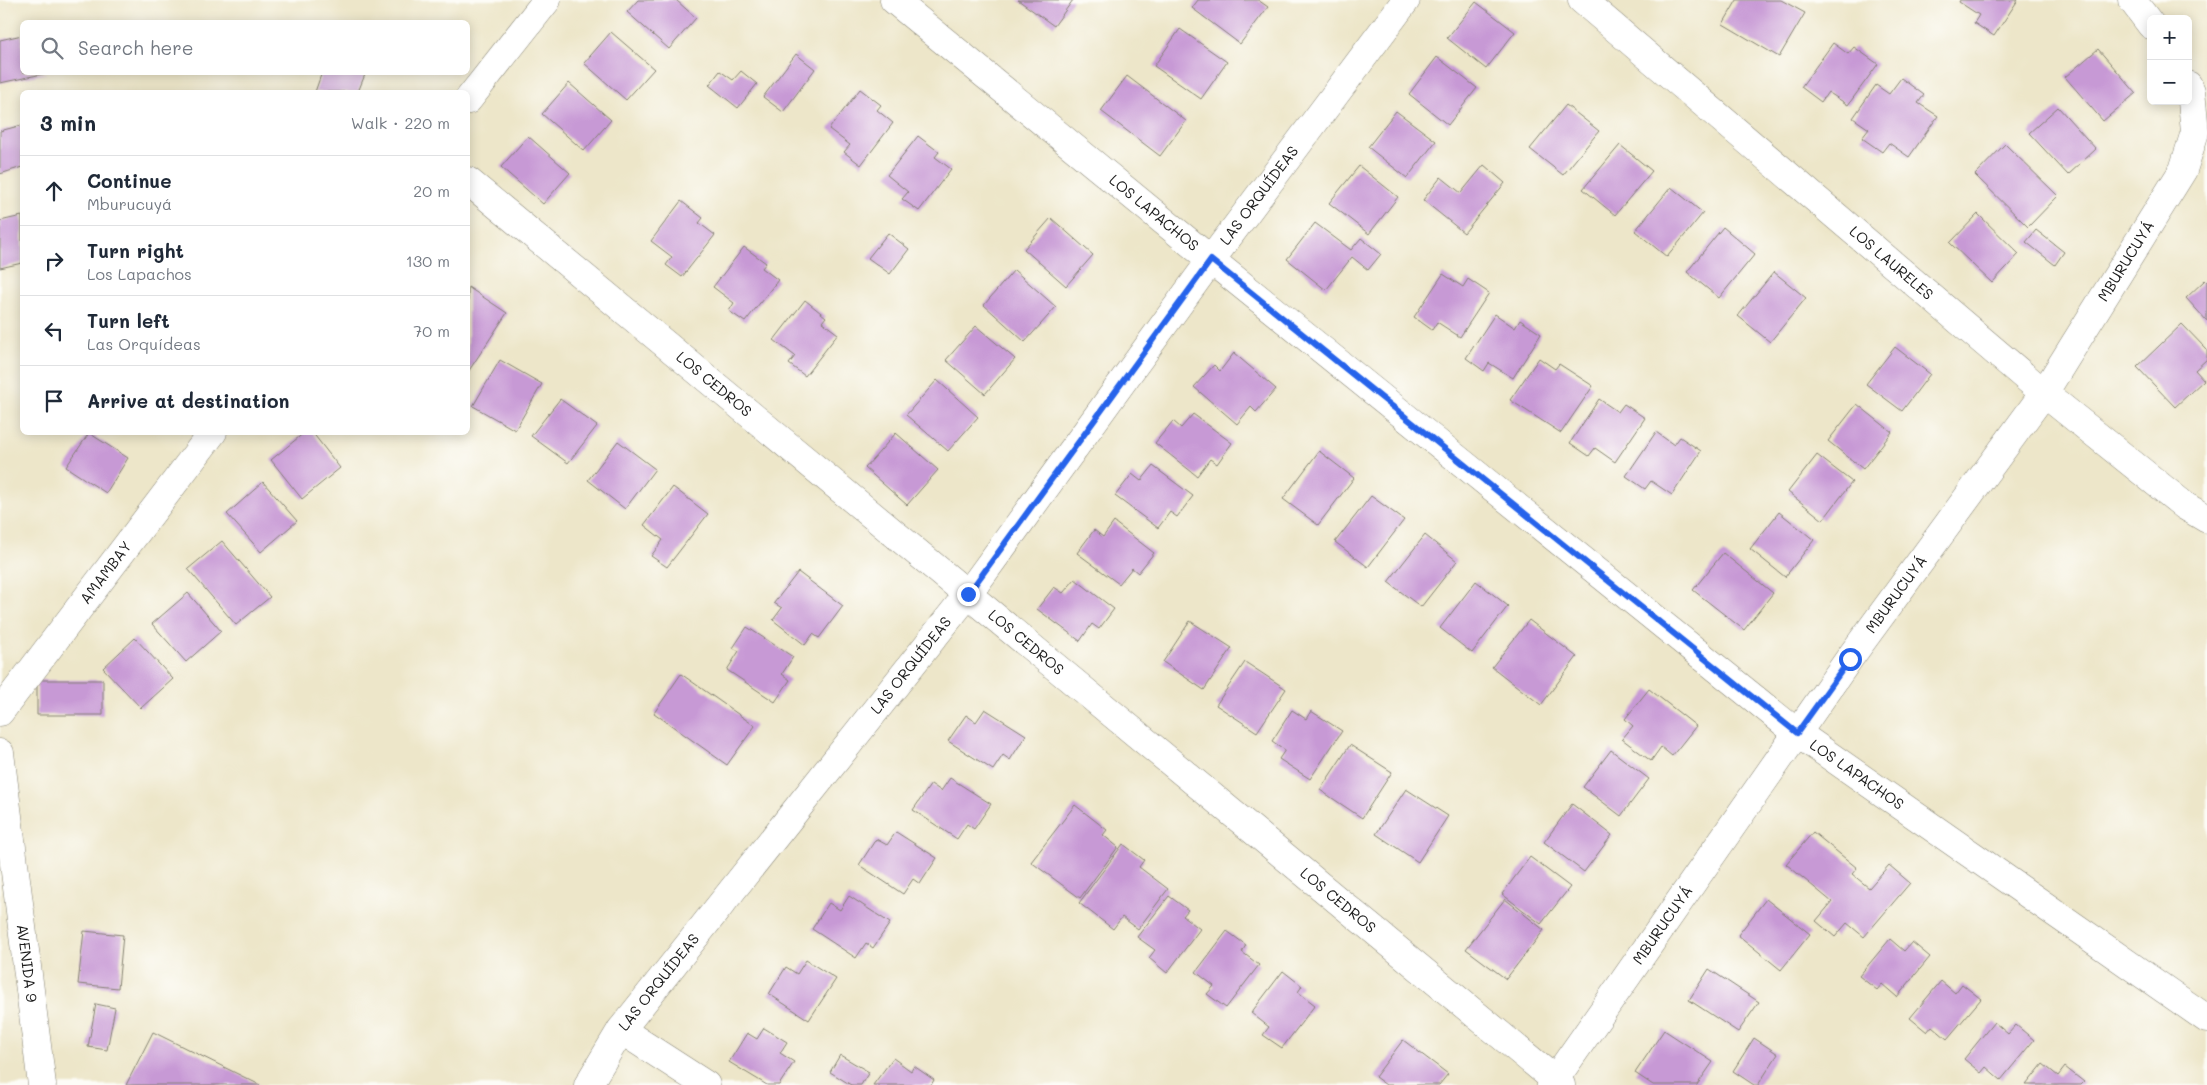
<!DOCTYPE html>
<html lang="en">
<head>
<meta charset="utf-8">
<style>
  body { margin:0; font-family:Mali,sans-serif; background:#f2f2f3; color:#1f2937 }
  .controls { position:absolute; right:15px; top:15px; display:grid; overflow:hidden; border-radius:8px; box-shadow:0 2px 12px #0003 }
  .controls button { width:45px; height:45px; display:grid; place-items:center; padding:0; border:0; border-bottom:1px solid #e0e1e3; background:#fff; color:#1f2937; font:25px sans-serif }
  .stop { position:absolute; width:15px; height:15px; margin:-11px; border:4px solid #2563eb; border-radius:50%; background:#fff }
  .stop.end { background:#2563eb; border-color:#fff; box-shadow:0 1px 5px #0008 }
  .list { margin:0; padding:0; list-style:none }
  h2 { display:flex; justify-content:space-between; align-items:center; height:65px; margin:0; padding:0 20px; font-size:21px }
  h2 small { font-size:16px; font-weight:400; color:#747a83 }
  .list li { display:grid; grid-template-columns:32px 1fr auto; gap:15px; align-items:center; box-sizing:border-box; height:70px; padding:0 20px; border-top:1px solid #e0e1e3 }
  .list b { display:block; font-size:19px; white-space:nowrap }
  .list p { margin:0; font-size:16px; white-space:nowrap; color:#747a83 }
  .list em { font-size:16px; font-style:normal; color:#747a83 }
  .icon { flex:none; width:28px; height:28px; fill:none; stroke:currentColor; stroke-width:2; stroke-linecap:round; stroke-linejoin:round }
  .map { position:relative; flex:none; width:2207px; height:1085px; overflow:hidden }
  .search { position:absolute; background:#fff; box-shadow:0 2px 12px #0003; left:20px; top:20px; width:450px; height:55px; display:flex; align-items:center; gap:12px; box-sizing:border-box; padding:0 18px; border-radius:8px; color:#747a83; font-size:19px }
  .panel { position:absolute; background:#fff; box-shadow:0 2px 12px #0003; left:20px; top:90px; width:450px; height:345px; border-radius:8px }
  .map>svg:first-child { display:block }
  .building { fill:#c799d5 }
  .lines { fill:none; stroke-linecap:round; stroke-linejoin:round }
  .minor-casing { stroke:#848172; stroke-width:29 }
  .minor { stroke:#fff; stroke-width:28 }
  .route { stroke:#2563eb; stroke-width:6 }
  .labels { text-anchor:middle; stroke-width:4.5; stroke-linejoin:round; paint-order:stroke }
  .street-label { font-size:15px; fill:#1c1c1c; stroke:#fdfcf7 }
</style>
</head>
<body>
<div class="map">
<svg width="2207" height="1085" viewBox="0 0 2207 1085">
  <rect width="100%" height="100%" fill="#fdfcf7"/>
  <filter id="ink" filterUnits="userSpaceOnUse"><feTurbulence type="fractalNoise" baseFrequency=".02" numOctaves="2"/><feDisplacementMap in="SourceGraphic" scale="10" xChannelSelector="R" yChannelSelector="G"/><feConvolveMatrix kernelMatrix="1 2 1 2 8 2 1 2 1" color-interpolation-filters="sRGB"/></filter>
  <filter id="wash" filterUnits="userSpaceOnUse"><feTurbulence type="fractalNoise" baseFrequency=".0096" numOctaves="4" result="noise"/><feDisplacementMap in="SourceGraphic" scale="20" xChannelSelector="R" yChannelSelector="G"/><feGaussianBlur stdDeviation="1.12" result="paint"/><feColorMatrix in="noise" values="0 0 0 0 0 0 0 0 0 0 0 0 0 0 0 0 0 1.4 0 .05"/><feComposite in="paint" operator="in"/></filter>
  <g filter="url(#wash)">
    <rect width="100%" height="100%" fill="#ede6c9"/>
    <g id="blocks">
      <path class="building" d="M638 0H676L696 18 669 49 627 12Z
        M1018 0H1073L1054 26Z
        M1198 0H1258L1268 7 1240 44 1192 8Z
        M1737 0H1781L1805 13 1779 57 1723 24Z
        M1960 0H2018L1994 36 1974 23 1979 15 1959 2Z
        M1476 2 1515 32 1486 69 1447 38Z
        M1180 29 1227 62 1201 99 1154 66Z
        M611 32 654 69 626 100 584 63Z
        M22 35V72L47 73 0 83V40Z
        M1833 43 1848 54 1854 47 1878 64 1848 105 1828 92 1821 102 1801 87Z
        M2098 49 2136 93 2103 121 2065 77Z
        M796 54 815 69 783 112 763 97Z
        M1437 57 1477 88 1448 125 1409 94Z
        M720 71 733 80 741 71 757 84 738 108 709 85Z
        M322 72H366L358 92H315Z
        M1127 76 1186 121 1160 156 1101 111Z
        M1901 78 1924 95 1918 103 1938 116 1909 157 1889 143 1882 152 1862 138 1869 129 1853 118 1876 85 1889 94Z
        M569 83 611 120 584 151 542 114Z
        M860 89 881 105 877 110 893 123 861 165 844 152 850 145 829 129Z
        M1566 105 1599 131 1563 175 1530 149Z
        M2058 107 2096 149 2068 175 2029 133Z
        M1396 111 1436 141 1407 178 1368 147Z
        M22 125V167L0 174V131Z
        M528 136 570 173 543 204 501 167Z
        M918 136 939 152 935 157 951 169 919 211 902 199 908 192 887 175Z
        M2005 144 2058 196 2028 227 1975 175Z
        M1620 145 1652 171 1615 215 1583 189Z
        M1484 165 1505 183 1464 233 1423 200 1441 177 1461 193Z
        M1359 166 1398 197 1369 234 1329 203Z
        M1671 187 1703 213 1667 257 1635 231Z
        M681 201 703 218 699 223 715 235 682 277 666 265 672 257 651 241Z
        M1978 214 2019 254 1992 283 1950 243Z
        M22 216V263L0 268V221Z
        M1051 218 1093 255 1066 286 1024 249Z
        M1315 223 1351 250 1361 238 1381 254 1368 270 1352 257 1326 290 1287 259Z
        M1723 227 1755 254 1719 298 1687 272Z
        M2036 230 2064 252 2055 265 2026 242Z
        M888 233 909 249 890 274 868 258Z
        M744 247 766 263 762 268 778 280 745 322 729 311 734 303 713 287Z
        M1014 270 1056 307 1025 342 984 305Z
        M1774 272 1806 298 1770 342 1738 316Z
        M1443 274 1463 287 1468 279 1489 293 1460 337 1437 322 1432 330 1414 317Z
        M2205 280 2207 282V321L2186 298Z
        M468 287 507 313 468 372Z
        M805 300 826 317 822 322 838 334 805 376 789 364 795 356 774 340Z
        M1495 314 1515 328 1520 320 1541 334 1513 378 1489 363 1484 371 1466 358Z
        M2182 324 2207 350V359L2195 370 2204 380 2175 407 2137 367Z
        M976 326 1015 359 985 394 946 360Z
        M1895 347 1930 374 1902 411 1866 384Z
        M1234 353 1276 389 1256 412 1251 407 1237 424 1194 387 1214 365 1220 371Z
        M1539 358 1555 369 1559 364 1593 386 1561 433 1510 400Z
        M500 360 542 384 515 430 473 406Z
        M937 380 978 417 948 451 906 415Z
        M560 399 597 426 568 463 531 436Z
        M1599 399 1618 412 1624 404 1645 418 1615 462 1595 448 1589 456 1570 443Z
        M1857 404 1892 432 1863 469 1828 441Z
        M1193 414 1232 443 1217 464 1210 459 1197 476 1155 443 1173 421 1181 428Z
        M305 432H312L340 468 302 499 271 460Z
        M1656 432 1674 445 1680 437 1701 451 1672 495 1651 481 1645 489 1626 476Z
        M89 433 128 458 106 493 66 467Z
        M896 433 938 470 907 505 865 468Z
        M618 441 655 469 625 509 588 480Z
        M1319 451 1354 478 1318 525 1283 499Z
        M1817 455 1852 482 1823 520 1788 492Z
        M1153 466 1193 496 1177 517 1170 512 1158 528 1115 496 1132 474 1141 481Z
        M263 482 297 521 261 552 227 514Z
        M673 487 708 514 667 567 651 556 663 540 644 525Z
        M1371 496 1404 520 1368 567 1335 542Z
        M1779 512 1814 540 1785 577 1750 549Z
        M1114 522 1154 553 1138 573 1132 568 1119 584 1077 553 1094 530 1103 537Z
        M1425 535 1457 561 1421 607 1388 582Z
        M222 541 270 597 236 625 188 569Z
        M1723 553 1773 593 1744 630 1693 590Z
        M798 572 843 606 819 638 813 634 805 645 773 620 782 608 774 603Z
        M1075 579 1114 609 1099 629 1092 624 1080 641 1037 609 1054 587 1063 593Z
        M1476 581 1508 606 1472 653 1440 628Z
        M188 593 221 631 186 662 152 624Z
        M1529 620 1577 657 1541 705 1492 667Z
        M1190 621 1232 648 1204 690 1163 662Z
        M747 627 793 657 782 674 790 680 775 702 727 670 739 651 733 648Z
        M135 638 173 679 141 708 103 668Z
        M1245 662 1286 689 1257 732 1216 705Z
        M681 674 755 726 727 765 654 713Z
        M37 680H103V715H37Z
        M1649 689 1696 726 1672 756 1661 747 1651 761 1622 739 1633 726 1625 719Z
        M985 709 1026 735 1010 760 1003 755 993 770 948 741 966 715 976 722Z
        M1292 710 1306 719 1311 711 1342 731 1310 779 1279 759 1285 750 1272 741Z
        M1350 745 1392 772 1362 818 1320 790Z
        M1611 750 1649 779 1621 816 1583 787Z
        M950 778 991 804 974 829 967 824 957 839 913 810 931 784 941 791Z
        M1406 789 1448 816 1418 862 1376 834Z
        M1572 804 1612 835 1584 872 1544 842Z
        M1075 805 1107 830 1103 835 1118 847 1080 898 1031 862Z
        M896 832 937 858 920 884 913 879 903 894 859 865 876 839 887 845Z
        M1813 832 1857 868 1852 874 1869 888 1889 865 1910 883 1864 937 1847 923 1835 937 1816 921 1832 902 1786 864Z
        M1123 844 1144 860 1139 867 1168 889 1138 929 1122 917 1113 929 1079 903Z
        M1530 857 1570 887 1541 924 1502 894Z
        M849 896 890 923 873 948 866 943 856 958 812 929 829 903 840 910Z
        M1169 896 1188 910 1183 916 1200 929 1167 973 1149 958 1155 950 1137 937Z
        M1505 899 1544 930 1506 979 1466 949Z
        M1766 899 1810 934 1781 970 1738 935Z
        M84 931 123 935 118 988 78 984Z
        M1227 931 1246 945 1242 952 1259 965 1226 1008 1207 994 1214 986 1196 972Z
        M1890 939 1904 951 1912 942 1930 957 1897 997 1882 984 1877 990 1859 976Z
        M806 960 836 979 809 1020 769 994 786 967 797 974Z
        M1709 969 1759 1002 1738 1032 1689 1000Z
        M1283 971 1302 986 1298 992 1315 1005 1282 1048 1263 1035 1269 1027 1251 1013Z
        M1941 981 1955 993 1962 984 1981 999 1947 1039 1932 1026 1927 1032 1910 1018Z
        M96 1004 115 1008 107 1050 88 1047Z
        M1994 1022 2008 1034 2016 1025 2034 1040 2001 1080 1986 1067 1981 1073 1964 1059Z
        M764 1028 787 1042 780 1053 794 1062 779 1085H767L729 1062 747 1033 757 1039Z
        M1664 1030 1713 1062 1697 1085H1653L1635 1073Z
        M153 1032 260 1085H126Z
        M1754 1038 1778 1054 1758 1085H1754L1733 1071Z
        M1403 1040 1448 1074 1439 1085H1386L1375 1077Z
        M840 1055 869 1072 861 1085H851L830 1072Z
        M893 1058 911 1071 914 1066 934 1080 931 1085H873Z
        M2043 1064 2058 1076 2065 1067 2084 1082 2081 1085H2026Z"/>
    </g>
  </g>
  <g filter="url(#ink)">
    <use href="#blocks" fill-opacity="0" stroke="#848172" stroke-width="1"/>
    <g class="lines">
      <defs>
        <g id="minor">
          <path id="s1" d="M894 0 1211 260 1797 733 2207 1019"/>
          <path id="s2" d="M1582 0 2044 393 2185 506 2207 519"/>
          <path d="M2132 0 2151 25"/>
          <path d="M468 100 547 0"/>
          <path id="s3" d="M468 181 1561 1085"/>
          <path id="s4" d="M0 712 213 432"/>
          <path id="s5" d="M0 753 42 1085"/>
          <path d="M621 1030 706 1085"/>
          <path id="s6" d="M588 1085 621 1030 968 594 1211 260 1406 0"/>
          <path id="s7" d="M1551 1085 1849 659 2044 393 2183 170 2195 132 2191 91 2188 85"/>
        </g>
      </defs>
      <use href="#minor" class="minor-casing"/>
      <use href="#minor" class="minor"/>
    </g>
  </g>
  <g class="lines" filter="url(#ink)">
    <path class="route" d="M968 594 1211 260 1797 733 1850 659"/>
  </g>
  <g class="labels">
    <g class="street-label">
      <text dy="5" stroke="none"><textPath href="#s6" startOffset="1115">LAS ORQUÍDEAS</textPath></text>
      <text dy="5" stroke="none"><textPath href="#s1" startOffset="336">LOS LAPACHOS</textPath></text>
      <text dy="5" stroke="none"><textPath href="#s7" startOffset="1005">MBURUCUYÁ</textPath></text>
      <text dy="5" stroke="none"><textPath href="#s2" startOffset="406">LOS LAURELES</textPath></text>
      <text dy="5" stroke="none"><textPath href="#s3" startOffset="319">LOS CEDROS</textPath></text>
      <text dy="5" stroke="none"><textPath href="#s4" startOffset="175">AMAMBAY</textPath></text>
      <text dy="5" stroke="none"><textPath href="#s7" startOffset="600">MBURUCUYÁ</textPath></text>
      <text dy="5" stroke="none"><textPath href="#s3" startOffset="724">LOS CEDROS</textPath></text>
      <text dy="5" stroke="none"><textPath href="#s6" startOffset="530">LAS ORQUÍDEAS</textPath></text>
      <text dy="5" stroke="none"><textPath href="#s1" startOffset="1236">LOS LAPACHOS</textPath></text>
      <text dy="5" stroke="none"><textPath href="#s3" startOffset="1129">LOS CEDROS</textPath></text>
      <text dy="5" stroke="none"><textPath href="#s7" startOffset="195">MBURUCUYÁ</textPath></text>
      <text dy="5" stroke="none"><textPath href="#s5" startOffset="212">AVENIDA 9</textPath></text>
      <text dy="5" stroke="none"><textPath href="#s6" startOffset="125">LAS ORQUÍDEAS</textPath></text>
    </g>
  </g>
</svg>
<div class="controls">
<button>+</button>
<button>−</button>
</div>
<div class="stop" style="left:1850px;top:659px"></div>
<div class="stop end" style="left:968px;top:594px"></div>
<div class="search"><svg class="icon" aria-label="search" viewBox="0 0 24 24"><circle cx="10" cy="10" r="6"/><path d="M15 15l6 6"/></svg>Search here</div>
<section class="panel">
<h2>3 min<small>Walk · 220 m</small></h2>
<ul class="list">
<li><svg class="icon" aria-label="ahead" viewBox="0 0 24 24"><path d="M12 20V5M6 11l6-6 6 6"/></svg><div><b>Continue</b><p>Mburucuyá</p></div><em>20 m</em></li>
<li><svg class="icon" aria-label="right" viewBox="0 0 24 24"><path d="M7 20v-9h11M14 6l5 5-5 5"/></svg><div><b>Turn right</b><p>Los Lapachos</p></div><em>130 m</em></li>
<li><svg class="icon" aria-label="left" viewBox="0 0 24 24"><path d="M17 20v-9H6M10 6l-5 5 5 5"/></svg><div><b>Turn left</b><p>Las Orquídeas</p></div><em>70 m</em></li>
<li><svg class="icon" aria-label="arrive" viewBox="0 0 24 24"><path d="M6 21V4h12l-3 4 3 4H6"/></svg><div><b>Arrive at destination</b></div></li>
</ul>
</section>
</div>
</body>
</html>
